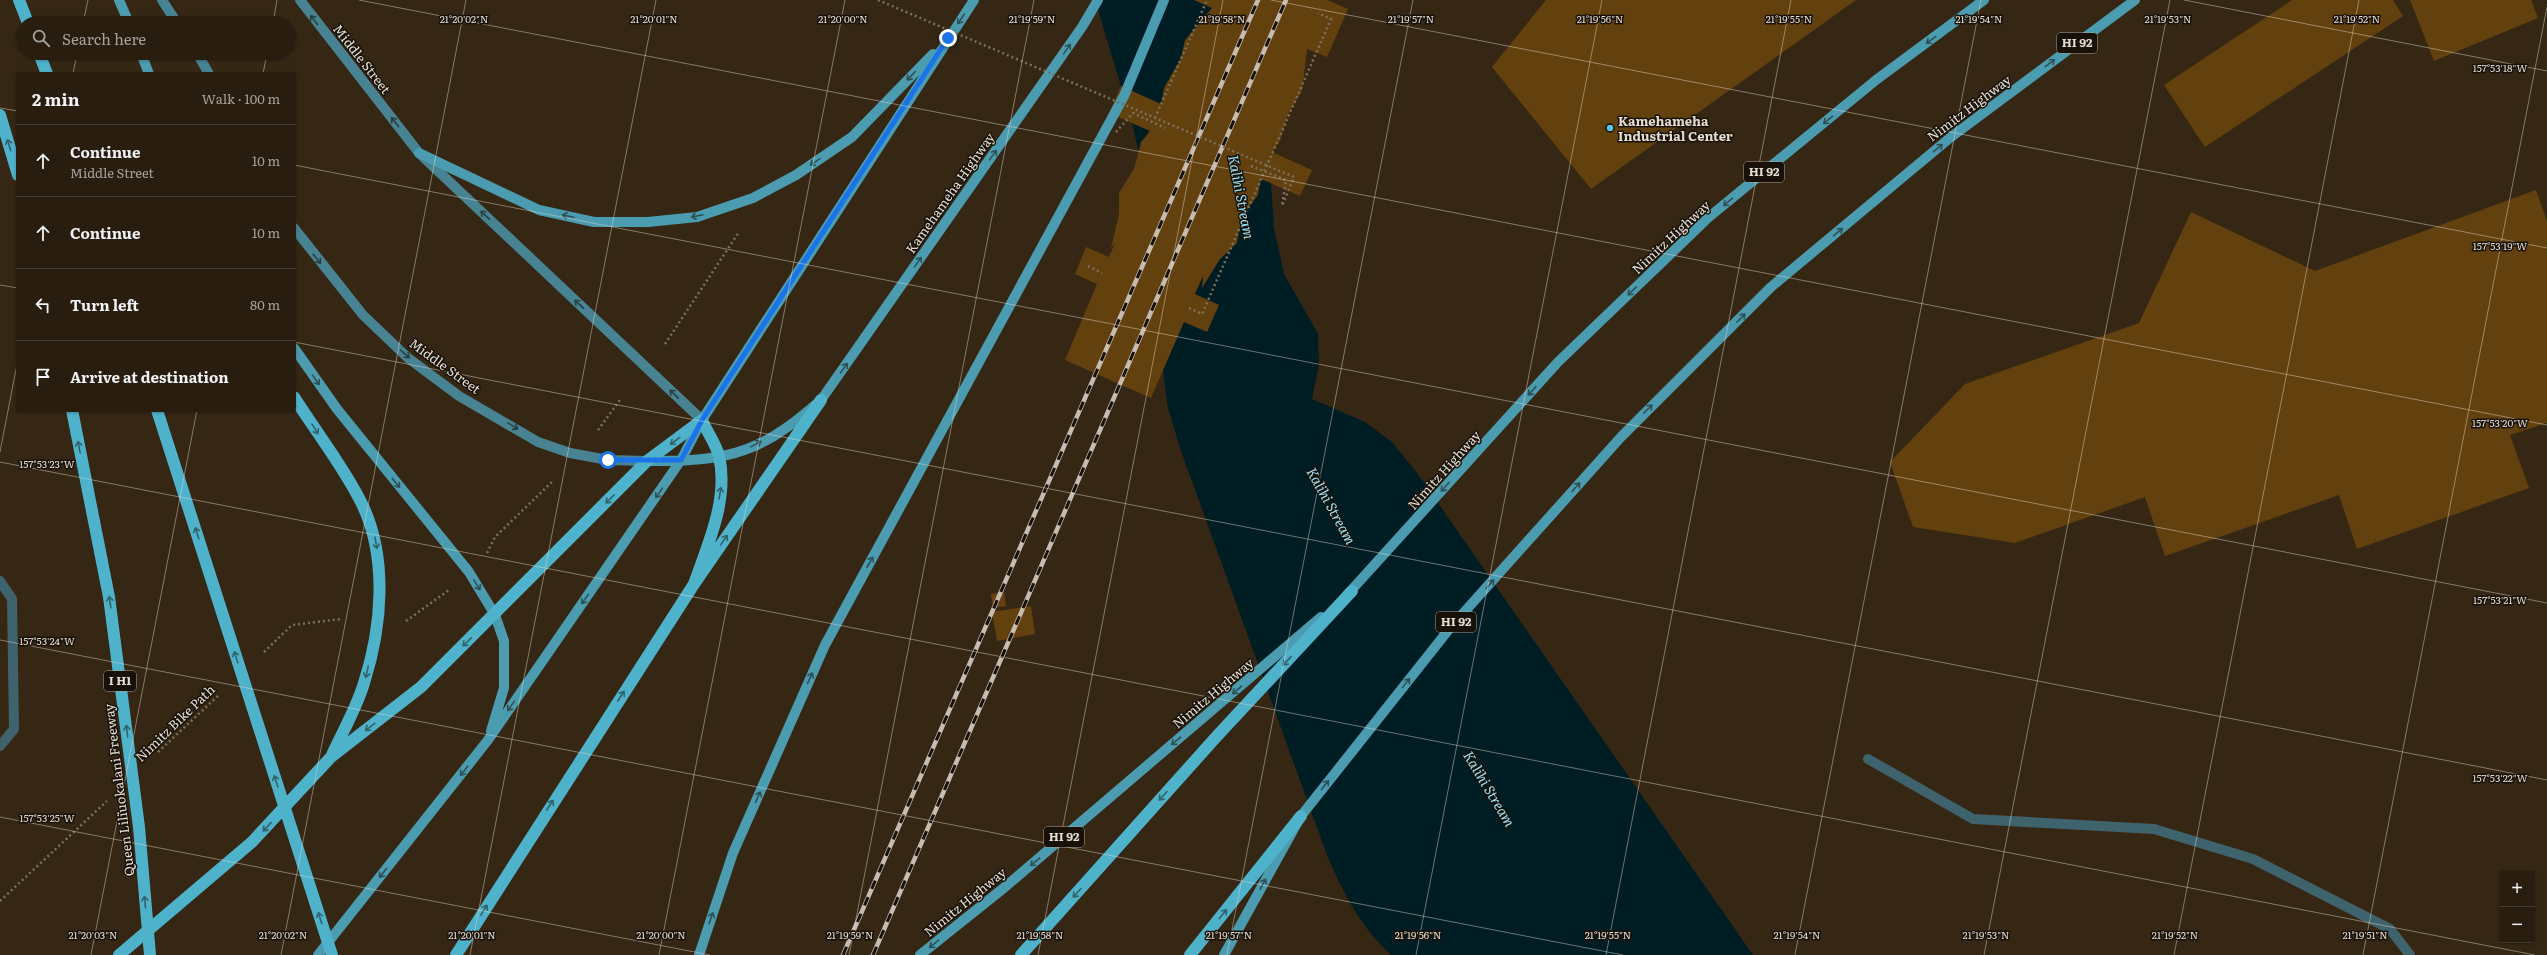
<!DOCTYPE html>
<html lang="en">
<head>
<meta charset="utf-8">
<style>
  body { margin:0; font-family:Literata,serif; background:#342a1d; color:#f1f3f6 }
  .controls { position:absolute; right:12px; bottom:12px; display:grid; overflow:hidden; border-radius:4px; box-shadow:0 1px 3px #0004 }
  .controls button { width:36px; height:36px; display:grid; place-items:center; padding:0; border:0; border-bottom:1px solid #443b2f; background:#281d0f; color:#f1f3f6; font:20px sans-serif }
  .stop { position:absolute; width:12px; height:12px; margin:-9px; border:3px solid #1a73e8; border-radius:50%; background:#fff }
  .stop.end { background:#1a73e8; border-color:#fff; box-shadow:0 1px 4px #0008 }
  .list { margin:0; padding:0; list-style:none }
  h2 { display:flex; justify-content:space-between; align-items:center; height:52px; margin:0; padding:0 16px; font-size:17px }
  h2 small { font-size:13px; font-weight:400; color:#a5a29e }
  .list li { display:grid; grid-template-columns:26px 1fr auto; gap:12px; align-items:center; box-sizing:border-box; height:72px; padding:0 16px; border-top:1px solid #443b2f }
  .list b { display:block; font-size:15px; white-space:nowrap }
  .list p { margin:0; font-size:13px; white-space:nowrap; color:#a5a29e }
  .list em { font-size:13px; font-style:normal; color:#a5a29e }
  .icon { flex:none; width:22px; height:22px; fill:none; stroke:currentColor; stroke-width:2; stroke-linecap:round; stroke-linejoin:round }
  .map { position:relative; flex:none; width:2547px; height:955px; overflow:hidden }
  .search { position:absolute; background:#281d0f; box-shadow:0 1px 3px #0004; left:16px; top:16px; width:280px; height:44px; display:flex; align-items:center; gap:10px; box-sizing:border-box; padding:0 14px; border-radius:22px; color:#a5a29e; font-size:15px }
  .panel { position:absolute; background:#281d0f; box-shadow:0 1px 3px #0004; left:16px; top:72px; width:280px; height:340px; border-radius:4px }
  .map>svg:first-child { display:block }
  .water { fill:#001d24 }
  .building { fill:#63410e }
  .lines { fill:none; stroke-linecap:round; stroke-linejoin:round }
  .path { stroke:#7c705f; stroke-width:2.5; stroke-dasharray:2 3; stroke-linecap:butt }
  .lane { stroke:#3f636d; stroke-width:10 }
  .secondary { stroke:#478393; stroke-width:10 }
  .primary { stroke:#4b9cb0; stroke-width:10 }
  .highway { stroke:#4eb2ca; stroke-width:12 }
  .rail-casing { stroke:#c6bcaf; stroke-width:4.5 }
  .rail { stroke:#171109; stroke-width:3; stroke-dasharray:9; stroke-linecap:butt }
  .path-bridge { stroke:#7c705f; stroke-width:2.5; stroke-dasharray:2 3; stroke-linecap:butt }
  .highway-bridge { stroke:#4eb2ca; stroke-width:12 }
  .oneway { stroke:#2e5054 }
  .oneway2 { stroke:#2a3f40 }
  .oneway3 { stroke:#32626a }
  .route { stroke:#1a73e8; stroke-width:5 }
  .ticks { fill:none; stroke:#e6ddd1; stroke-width:1; stroke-opacity:0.45 }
  .poi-dot { fill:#58c8e4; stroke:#171109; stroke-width:1.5 }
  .labels { text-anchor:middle; stroke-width:3; stroke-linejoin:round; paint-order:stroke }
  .shield { fill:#171109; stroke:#a8a095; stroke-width:1 }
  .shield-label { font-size:12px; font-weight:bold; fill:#e6ddd1 }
  .street-label { font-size:13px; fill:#e6ddd1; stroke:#171109 }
  .poi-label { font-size:13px; font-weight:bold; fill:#e6ddd1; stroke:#171109; text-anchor:start }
  .water-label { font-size:14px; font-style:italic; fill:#98e1f5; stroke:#171109 }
  .ticks-label { font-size:10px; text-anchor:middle; fill:#e6ddd1; stroke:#171109; stroke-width:3; stroke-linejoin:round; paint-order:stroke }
</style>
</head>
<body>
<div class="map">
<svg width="2547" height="955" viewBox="0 0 2547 955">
  <rect width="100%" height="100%" fill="#352714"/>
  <path class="water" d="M1095 0H1259L1274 228 1284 274 1318 334 1319 365 1312 399 1365 422 1392 442 1417 473 1753 955H1391C1359 924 1346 898 1328 858L1180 448 1168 408 1164 379 1146 183 1132 123Z"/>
  <path class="building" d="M1194 0H1327L1348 9 1327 57 1307 49 1302 91 1288 114 1280 141 1272 152 1312 170 1300 196 1261 179 1258 195 1246 211 1240 225 1237 243 1220 259 1202 288 1203 276 1195 294 1219 305 1207 332 1184 322 1151 398 1065 360 1097 284 1075 274 1086 247 1109 257 1115 243 1111 248 1119 214V193L1134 169 1141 142 1150 131 1109 113 1121 86 1161 104 1164 88 1181 58 1185 40 1212 8Z
    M1546 0H1856L1591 189 1492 67Z
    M2292 0H2393L2403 16 2205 147 2164 85Z
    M2410 0H2531L2538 18 2434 61Z
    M2536 190 2547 221V423L2510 435 2529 488 2357 549 2339 495 2165 556 2145 497 2015 543 1913 527 1890 462 1965 384 2139 323 2191 212 2315 271Z
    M1004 592 1006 606 993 608 991 594Z
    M1031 606 1035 634 997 641 992 612Z"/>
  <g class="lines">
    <path class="path" d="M1155 118 1207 0
      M1251 166 1286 180 1282 206
      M1088 266 1102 273
      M1189 308 1202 314 1331 19 1318 13
      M665 344 739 232
      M598 430 620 400
      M487 553 495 537 554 480
      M406 621 449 590
      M264 652 292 625 341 619
      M158 752 219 695
      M0 901 107 801"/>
    <path class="lane" d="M0 581 12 599 14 729 0 746
      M1868 759 1973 819 2154 829 2253 859 2390 929 2410 955"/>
    <path class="secondary" d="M162 0 177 23
      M300 0 419 153 702 420
      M197 53 209 74
      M294 228 363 315 408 358 459 396 538 442 570 453 608 460 647 461"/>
    <path class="primary" d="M119 0 129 23
      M141 53 149 74
      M419 153 539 210 594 222H648L697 217 753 198 796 175 852 137 933 54
      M294 348 337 409 469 572 495 615 504 641V688L491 731
      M647 461C680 461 716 461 747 449 775 439 799 419 821 400L1082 27 1098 0
      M1347 595 1558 362 1709 217 1876 80 1984 0
      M318 955 488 740 681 460 702 420 974 0
      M699 955 733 853 825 645 1124 96 1164 0
      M920 955 1005 887 1321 617
      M1224 955 1301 816 1450 628 1621 437 1771 287 1951 137 2135 0"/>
    <path class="highway" d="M19 0 28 23
      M39 53 47 74
      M0 115 18 175
      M294 397C316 432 344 467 362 504 388 558 382 627 364 683 357 707 343 731 332 755
      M119 955 252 842 331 757 421 687 647 461 702 420C707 432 716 444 719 456 729 499 708 544 694 584
      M456 955 694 584 821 400
      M1021 955 1217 736 1352 591
      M1190 955 1301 816"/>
    <defs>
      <path id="rail" d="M843 955 1258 0
        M873 955 1286 0"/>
    </defs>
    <use href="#rail" class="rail-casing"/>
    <use href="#rail" class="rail"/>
    <path class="path-bridge" d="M878 0 1294 177 1282 206
      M1116 132 1133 113 1165 128"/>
    <path class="highway-bridge" d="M72 410 109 597 139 827 150 955
      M157 410 332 955"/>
  </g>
  <defs><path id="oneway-shaft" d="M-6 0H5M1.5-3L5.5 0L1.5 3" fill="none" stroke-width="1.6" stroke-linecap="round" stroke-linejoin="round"/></defs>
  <g class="oneway">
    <use href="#oneway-shaft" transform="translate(961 19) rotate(124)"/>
    <use href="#oneway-shaft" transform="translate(1931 40) rotate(144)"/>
    <use href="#oneway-shaft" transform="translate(1067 49) rotate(-55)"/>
    <use href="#oneway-shaft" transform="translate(2050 63) rotate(-37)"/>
    <use href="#oneway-shaft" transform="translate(911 76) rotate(134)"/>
    <use href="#oneway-shaft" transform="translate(1828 120) rotate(141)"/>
    <use href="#oneway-shaft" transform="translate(1938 148) rotate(-40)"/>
    <use href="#oneway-shaft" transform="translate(993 155) rotate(-55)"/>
    <use href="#oneway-shaft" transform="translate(815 162) rotate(146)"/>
    <use href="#oneway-shaft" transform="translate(1728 202) rotate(141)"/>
    <use href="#oneway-shaft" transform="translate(568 216) rotate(-168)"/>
    <use href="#oneway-shaft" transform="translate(697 216) rotate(168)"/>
    <use href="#oneway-shaft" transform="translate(1838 232) rotate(-40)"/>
    <use href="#oneway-shaft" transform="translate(918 262) rotate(-55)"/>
    <use href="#oneway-shaft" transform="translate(1632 291) rotate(136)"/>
    <use href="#oneway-shaft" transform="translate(1741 318) rotate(-45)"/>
    <use href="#oneway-shaft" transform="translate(844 368) rotate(-55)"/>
    <use href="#oneway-shaft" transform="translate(316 380) rotate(55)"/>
    <use href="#oneway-shaft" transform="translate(1532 391) rotate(132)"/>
    <use href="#oneway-shaft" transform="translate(1648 409) rotate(-45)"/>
    <use href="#oneway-shaft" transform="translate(756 444) rotate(-29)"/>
    <use href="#oneway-shaft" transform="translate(396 483) rotate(51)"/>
    <use href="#oneway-shaft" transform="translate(1445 487) rotate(132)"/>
    <use href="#oneway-shaft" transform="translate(1576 487) rotate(-48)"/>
    <use href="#oneway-shaft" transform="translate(659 493) rotate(125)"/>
    <use href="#oneway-shaft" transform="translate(870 562) rotate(-61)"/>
    <use href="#oneway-shaft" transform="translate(1490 584) rotate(-48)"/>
    <use href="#oneway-shaft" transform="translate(477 585) rotate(58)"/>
    <use href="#oneway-shaft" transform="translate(585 599) rotate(125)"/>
    <use href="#oneway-shaft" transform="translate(810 678) rotate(-66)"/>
    <use href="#oneway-shaft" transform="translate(1406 683) rotate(-52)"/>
    <use href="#oneway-shaft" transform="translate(1237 690) rotate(139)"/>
    <use href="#oneway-shaft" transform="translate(511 706) rotate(125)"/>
    <use href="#oneway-shaft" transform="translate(1176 741) rotate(140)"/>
    <use href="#oneway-shaft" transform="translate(464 771) rotate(128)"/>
    <use href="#oneway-shaft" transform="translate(1325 785) rotate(-52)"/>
    <use href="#oneway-shaft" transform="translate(758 797) rotate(-66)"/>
    <use href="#oneway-shaft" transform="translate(1035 862) rotate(140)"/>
    <use href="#oneway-shaft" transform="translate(383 873) rotate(128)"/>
    <use href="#oneway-shaft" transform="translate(1263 884) rotate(-61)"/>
    <use href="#oneway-shaft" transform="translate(711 918) rotate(-71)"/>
    <use href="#oneway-shaft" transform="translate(934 944) rotate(141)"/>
  </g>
  <g class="oneway2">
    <use href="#oneway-shaft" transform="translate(314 20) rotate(-128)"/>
    <use href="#oneway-shaft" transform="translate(395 122) rotate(-128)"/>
    <use href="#oneway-shaft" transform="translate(485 215) rotate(-137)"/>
    <use href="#oneway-shaft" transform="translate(317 259) rotate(51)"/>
    <use href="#oneway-shaft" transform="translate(579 304) rotate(-137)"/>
    <use href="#oneway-shaft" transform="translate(405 354) rotate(42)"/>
    <use href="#oneway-shaft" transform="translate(674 394) rotate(-136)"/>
    <use href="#oneway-shaft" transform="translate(513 426) rotate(32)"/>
  </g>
  <g class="oneway3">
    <use href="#oneway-shaft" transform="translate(9 145) rotate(-107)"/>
    <use href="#oneway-shaft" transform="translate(315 429) rotate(58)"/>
    <use href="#oneway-shaft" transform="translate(675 441) rotate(143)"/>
    <use href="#oneway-shaft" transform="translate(79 447) rotate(-101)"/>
    <use href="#oneway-shaft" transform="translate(720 493) rotate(-81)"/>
    <use href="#oneway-shaft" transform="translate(610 499) rotate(135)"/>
    <use href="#oneway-shaft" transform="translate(197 533) rotate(-108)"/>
    <use href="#oneway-shaft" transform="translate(724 540) rotate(-55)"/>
    <use href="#oneway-shaft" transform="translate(376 543) rotate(80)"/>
    <use href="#oneway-shaft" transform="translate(110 602) rotate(-98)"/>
    <use href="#oneway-shaft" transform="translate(467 642) rotate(136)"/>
    <use href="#oneway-shaft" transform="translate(236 657) rotate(-108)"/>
    <use href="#oneway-shaft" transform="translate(1287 661) rotate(133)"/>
    <use href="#oneway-shaft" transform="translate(367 672) rotate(102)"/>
    <use href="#oneway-shaft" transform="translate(621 696) rotate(-57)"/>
    <use href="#oneway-shaft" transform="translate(370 727) rotate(142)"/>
    <use href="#oneway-shaft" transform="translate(127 731) rotate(-97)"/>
    <use href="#oneway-shaft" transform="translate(276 781) rotate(-108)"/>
    <use href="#oneway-shaft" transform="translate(1163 796) rotate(132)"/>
    <use href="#oneway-shaft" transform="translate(550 805) rotate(-57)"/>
    <use href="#oneway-shaft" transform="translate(267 827) rotate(133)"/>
    <use href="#oneway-shaft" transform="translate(1077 893) rotate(132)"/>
    <use href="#oneway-shaft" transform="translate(145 902) rotate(-95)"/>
    <use href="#oneway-shaft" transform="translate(484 910) rotate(-58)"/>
    <use href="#oneway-shaft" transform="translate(1223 914) rotate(-51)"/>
    <use href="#oneway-shaft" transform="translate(320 918) rotate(-108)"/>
  </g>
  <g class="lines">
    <path class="route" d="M608 460H681L702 420 948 38"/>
  </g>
  <path class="ticks" d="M359 0 2547 425M1271 0 2547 248M2184 0 2547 71M83 23 88 0M273 23 277 0M73 74 77 53M263 74 267 53M0 108 18 111M294 165 2547 603M0 285 18 288M294 342 2547 780M0 452 18 359M0 462 2535 955M0 640 1623 955M0 817 710 955M91 955 197 410M281 955 466 0M470 955 656 0M659 955 845 0M849 955 1034 0M1038 955 1223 0M1227 955 1413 0M1416 955 1602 0M1606 955 1791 0M1795 955 1981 0M1984 955 2170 0M2174 955 2359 0M2363 955 2547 7"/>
  <circle class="poi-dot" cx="1610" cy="128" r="4"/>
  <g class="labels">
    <g class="shield">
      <rect x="2057" y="33" width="40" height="20" rx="3"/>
      <rect x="1744" y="162" width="40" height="20" rx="3"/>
      <rect x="1436" y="612" width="40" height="20" rx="3"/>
      <rect x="104" y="671" width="32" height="20" rx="3"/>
      <rect x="1044" y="827" width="40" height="20" rx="3"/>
    </g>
    <g class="shield-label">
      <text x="2077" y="47">HI 92</text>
      <text x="1764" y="176">HI 92</text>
      <text x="1456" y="626">HI 92</text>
      <text x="120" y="685">I H1</text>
      <text x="1064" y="841">HI 92</text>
    </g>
    <g class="street-label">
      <text transform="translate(362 59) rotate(52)" y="5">Middle Street</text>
      <text transform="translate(1969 108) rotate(-37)" y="5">Nimitz Highway</text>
      <text transform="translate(950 193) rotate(-55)" y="5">Kamehameha Highway</text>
      <text transform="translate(1671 237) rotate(-43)" y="5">Nimitz Highway</text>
      <text transform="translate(445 366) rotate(36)" y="5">Middle Street</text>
      <text transform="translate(1444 470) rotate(-48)" y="5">Nimitz Highway</text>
      <text transform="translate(1213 693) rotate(-40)" y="5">Nimitz Highway</text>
      <text transform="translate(175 723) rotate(-44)" y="5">Nimitz Bike Path</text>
      <text transform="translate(119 790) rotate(-97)" y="5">Queen Liliʻuokalani Freeway</text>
      <text transform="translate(965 902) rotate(-39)" y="5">Nimitz Highway</text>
    </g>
    <g class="poi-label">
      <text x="1618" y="126">Kamehameha<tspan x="1618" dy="15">Industrial Center</tspan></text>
    </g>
    <g class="water-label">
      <text transform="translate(1241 197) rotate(79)" y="5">Kalihi Stream</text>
      <text transform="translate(1331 506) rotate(61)" y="5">Kalihi Stream</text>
      <text transform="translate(1489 789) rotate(59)" y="5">Kalihi Stream</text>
    </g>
  </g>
  <g class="ticks-label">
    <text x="464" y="23">21°20'02"N</text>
    <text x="654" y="23">21°20'01"N</text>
    <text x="843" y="23">21°20'00"N</text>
    <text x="1032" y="23">21°19'59"N</text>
    <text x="1222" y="23">21°19'58"N</text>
    <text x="1411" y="23">21°19'57"N</text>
    <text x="1600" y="23">21°19'56"N</text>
    <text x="1789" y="23">21°19'55"N</text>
    <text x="1979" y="23">21°19'54"N</text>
    <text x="2168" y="23">21°19'53"N</text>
    <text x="2357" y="23">21°19'52"N</text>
    <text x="2500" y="72">157°53'18"W</text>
    <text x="2500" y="250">157°53'19"W</text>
    <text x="2500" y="427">157°53'20"W</text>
    <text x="47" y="468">157°53'23"W</text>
    <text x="2500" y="604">157°53'21"W</text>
    <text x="47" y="645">157°53'24"W</text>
    <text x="2500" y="782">157°53'22"W</text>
    <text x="47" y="822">157°53'25"W</text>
    <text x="93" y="939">21°20'03"N</text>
    <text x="283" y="939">21°20'02"N</text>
    <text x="472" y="939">21°20'01"N</text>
    <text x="661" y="939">21°20'00"N</text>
    <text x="850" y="939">21°19'59"N</text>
    <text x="1040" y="939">21°19'58"N</text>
    <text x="1229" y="939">21°19'57"N</text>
    <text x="1418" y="939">21°19'56"N</text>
    <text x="1608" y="939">21°19'55"N</text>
    <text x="1797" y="939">21°19'54"N</text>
    <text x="1986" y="939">21°19'53"N</text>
    <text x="2175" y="939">21°19'52"N</text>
    <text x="2365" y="939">21°19'51"N</text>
  </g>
</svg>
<div class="controls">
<button>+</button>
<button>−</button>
</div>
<div class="stop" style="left:608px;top:460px"></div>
<div class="stop end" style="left:948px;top:38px"></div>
<div class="search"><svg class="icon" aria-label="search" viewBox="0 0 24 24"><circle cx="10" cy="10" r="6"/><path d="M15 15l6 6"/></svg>Search here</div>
<section class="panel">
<h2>2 min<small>Walk · 100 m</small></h2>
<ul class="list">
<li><svg class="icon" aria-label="ahead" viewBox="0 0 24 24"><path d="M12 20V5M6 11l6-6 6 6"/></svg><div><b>Continue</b><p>Middle Street</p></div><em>10 m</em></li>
<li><svg class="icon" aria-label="ahead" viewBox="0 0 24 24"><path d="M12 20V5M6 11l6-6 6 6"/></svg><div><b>Continue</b></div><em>10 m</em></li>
<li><svg class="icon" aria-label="left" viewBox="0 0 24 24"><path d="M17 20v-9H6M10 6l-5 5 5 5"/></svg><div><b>Turn left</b></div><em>80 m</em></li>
<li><svg class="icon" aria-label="arrive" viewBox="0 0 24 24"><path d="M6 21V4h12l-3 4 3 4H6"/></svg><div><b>Arrive at destination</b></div></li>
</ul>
</section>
</div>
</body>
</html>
